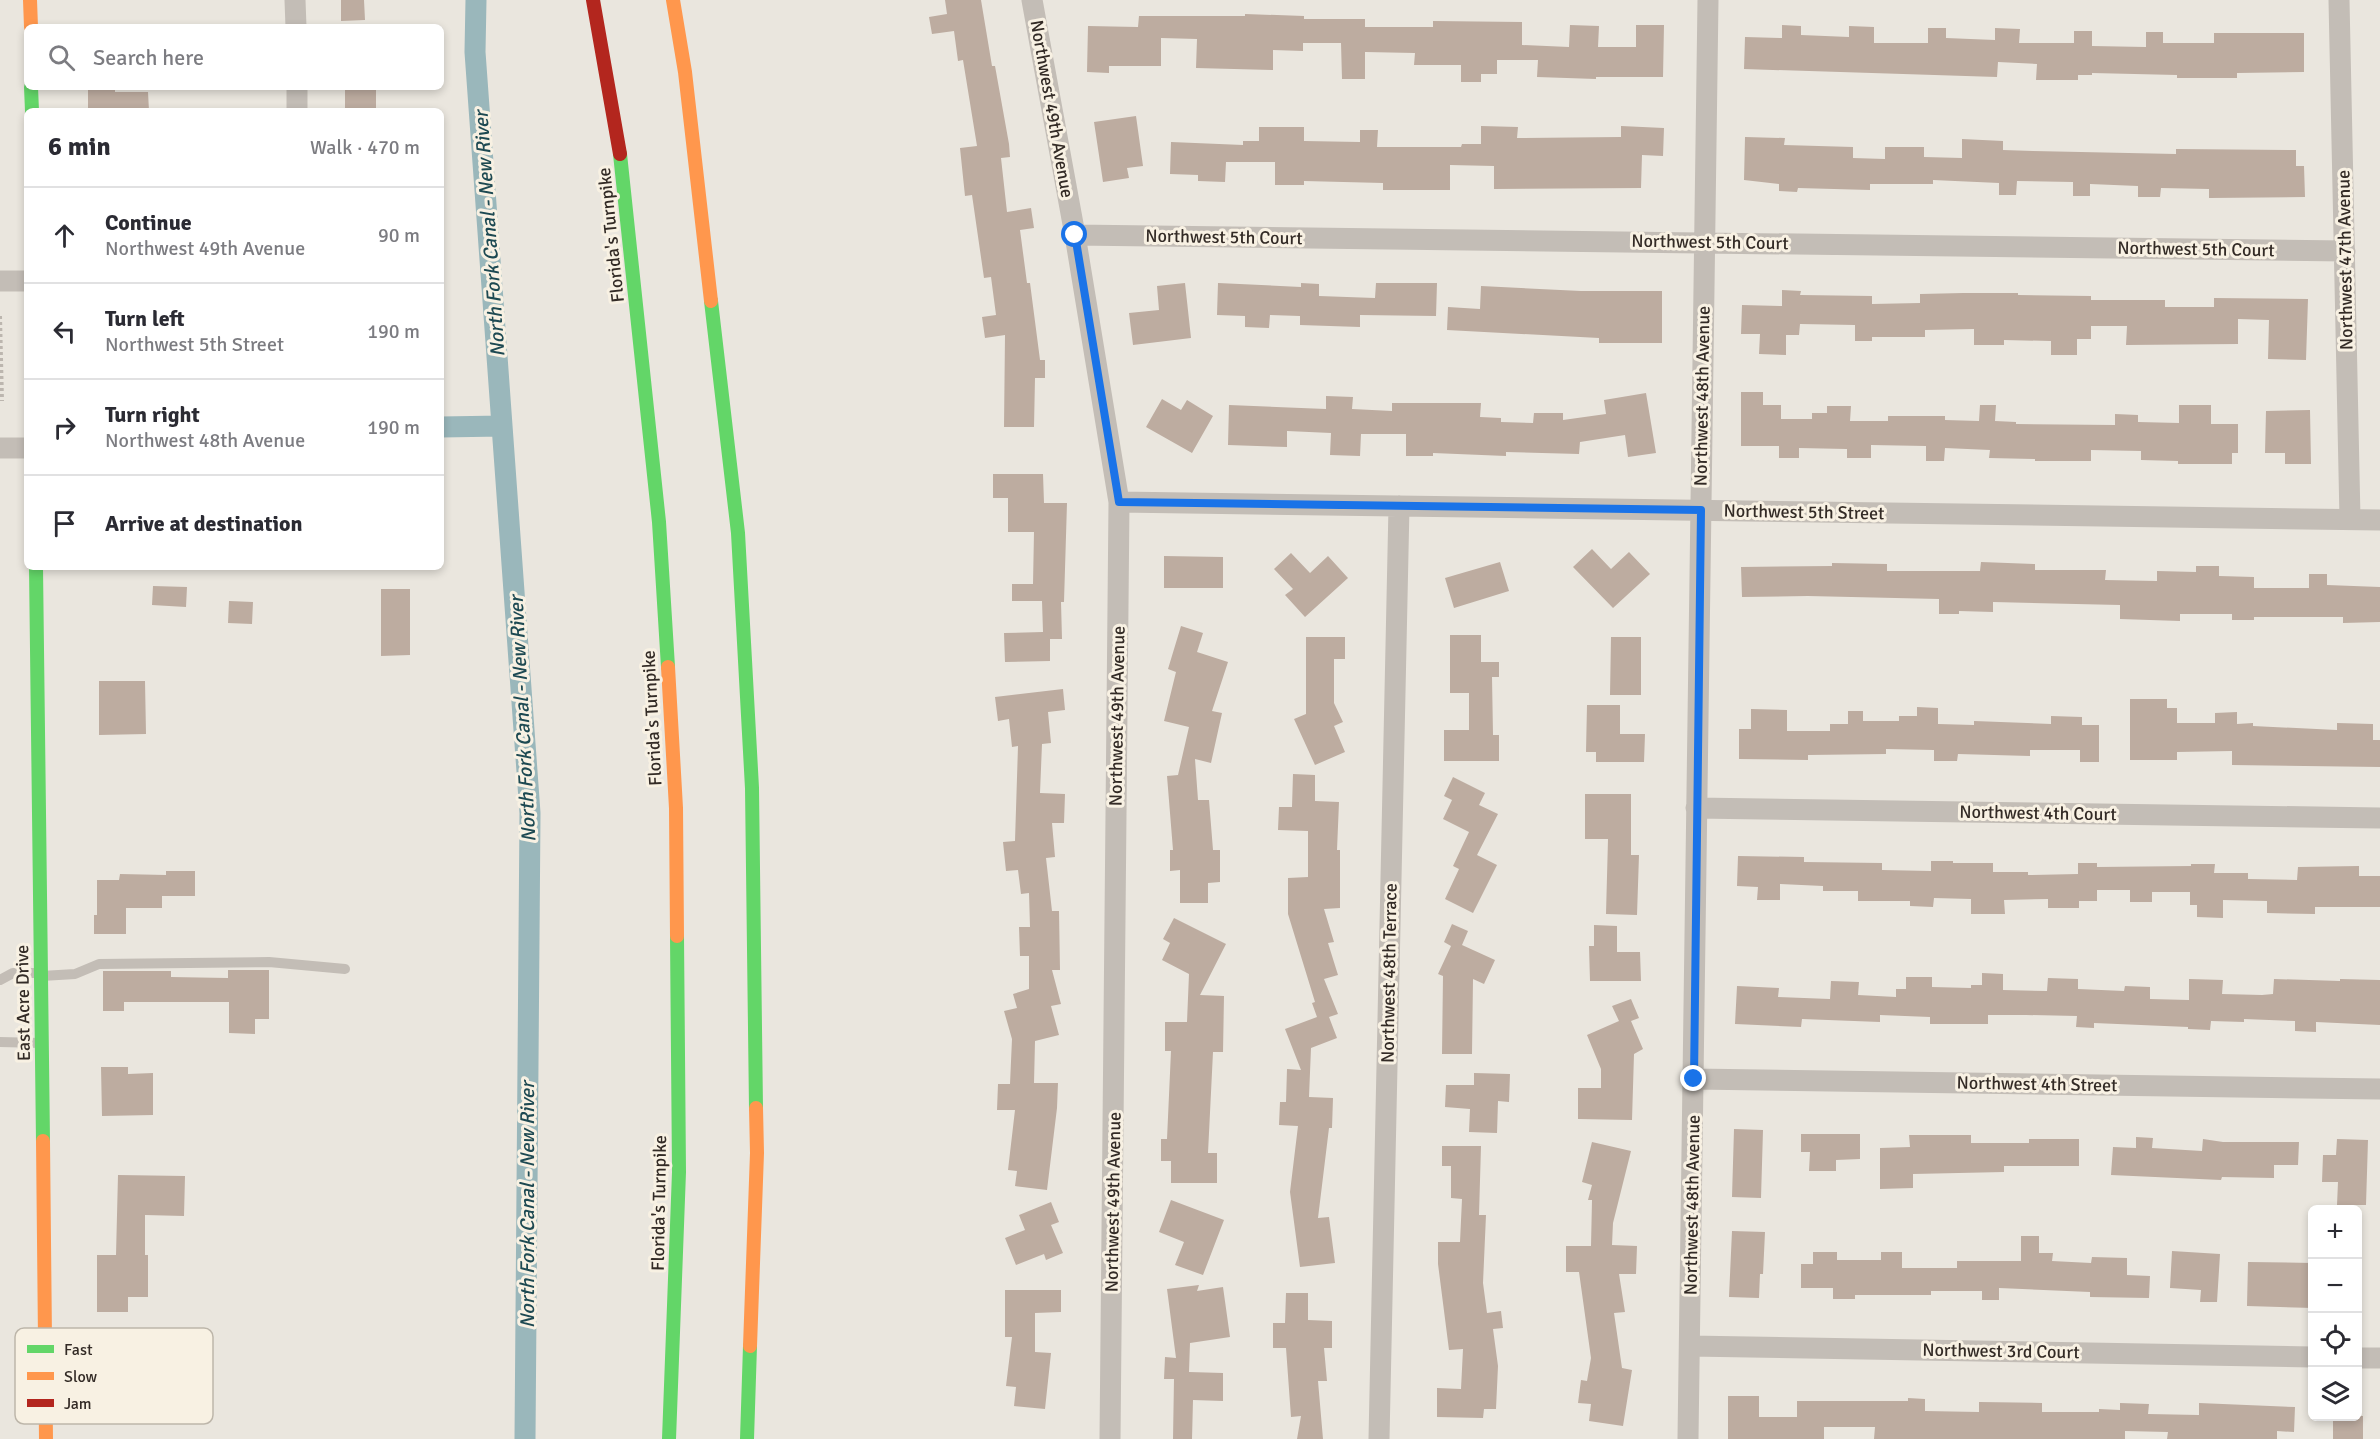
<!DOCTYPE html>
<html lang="en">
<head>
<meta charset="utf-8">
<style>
  body { margin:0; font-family:Signika,sans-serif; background:#f2f2f3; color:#2b2b33 }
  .controls { position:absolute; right:18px; bottom:18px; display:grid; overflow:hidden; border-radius:9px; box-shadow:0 3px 9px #0003 }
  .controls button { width:54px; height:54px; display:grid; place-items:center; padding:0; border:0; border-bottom:2px solid #e1e1e2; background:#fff; color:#2b2b33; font:30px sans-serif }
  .stop { position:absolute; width:18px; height:18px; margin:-14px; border:4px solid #1a73e8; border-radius:50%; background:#fff }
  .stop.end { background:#1a73e8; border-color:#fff; box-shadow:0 2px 6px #0008 }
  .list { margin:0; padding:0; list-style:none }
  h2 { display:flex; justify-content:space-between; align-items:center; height:78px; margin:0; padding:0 24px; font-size:26px }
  h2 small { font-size:20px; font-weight:400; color:#7c7c81 }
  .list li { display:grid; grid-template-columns:39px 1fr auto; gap:18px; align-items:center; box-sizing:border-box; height:96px; padding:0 24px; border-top:2px solid #e1e1e2 }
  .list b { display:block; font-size:22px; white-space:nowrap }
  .list p { margin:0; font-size:20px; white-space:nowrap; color:#7c7c81 }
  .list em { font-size:20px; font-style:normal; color:#7c7c81 }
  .icon { flex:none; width:33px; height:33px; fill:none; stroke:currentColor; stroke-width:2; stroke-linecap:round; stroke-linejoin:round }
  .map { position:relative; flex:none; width:2380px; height:1439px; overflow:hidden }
  .search { position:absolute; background:#fff; box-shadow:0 3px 9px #0003; left:24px; top:24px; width:420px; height:66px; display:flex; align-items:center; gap:15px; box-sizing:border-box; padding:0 21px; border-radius:9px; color:#7c7c81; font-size:22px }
  .panel { position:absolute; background:#fff; box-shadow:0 3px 9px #0003; left:24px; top:108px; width:420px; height:462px; border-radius:9px }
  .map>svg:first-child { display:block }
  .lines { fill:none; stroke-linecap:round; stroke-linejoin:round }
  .canal { stroke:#9ab7bb; stroke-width:21 }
  .building { fill:#bdaca0 }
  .path { stroke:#bcb6af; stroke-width:4; stroke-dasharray:3 3; stroke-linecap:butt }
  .lane { stroke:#c3bdb6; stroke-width:10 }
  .street { stroke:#c3bdb6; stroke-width:21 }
  .fast { stroke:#63d668; stroke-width:14 }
  .slow { stroke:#ff974d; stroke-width:14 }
  .jam { stroke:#b3261e; stroke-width:14 }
  .route { stroke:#1a73e8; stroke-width:8 }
  .labels { text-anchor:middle; stroke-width:6; stroke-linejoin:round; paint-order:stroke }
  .street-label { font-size:18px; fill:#332b26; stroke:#f8f1e3 }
  .water-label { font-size:20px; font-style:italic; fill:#1d4952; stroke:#f8f1e3 }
  .key { fill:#f8f1e3; stroke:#bdb6aa; stroke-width:1.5 }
  .key-label { font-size:16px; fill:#332b26 }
</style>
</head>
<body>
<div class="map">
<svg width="2380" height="1439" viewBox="0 0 2380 1439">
  <rect width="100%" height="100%" fill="#eae6de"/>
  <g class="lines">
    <path class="canal" d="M476 0 475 52 530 813 525 1439
      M441 427 502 426"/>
  </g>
  <path class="building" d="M341 0H364L365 20 341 21Z
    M945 0H981L992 66H995L1009 144 1010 157 1001 158 1007 212 1031 208 1034 228 1020 230 1027 283H1030L1040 360H1045V378H1035L1034 427H1004L1005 335 985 338 982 317 996 315 991 277 984 278 972 195 965 196 960 148 977 146 963 60 958 61 954 31 932 34 929 17 947 14Z
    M1245 14 1304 16V19H1365V27H1433V21L1522 22V45L1569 47 1570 25 1599 26 1598 47H1636V25H1664L1663 77H1596V79L1537 77 1538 60H1497V74H1481V82H1461V65H1414L1415 53 1365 52V79H1342L1341 43H1303V51L1273 50V70L1196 68 1197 39 1161 38V66H1109V73L1087 72 1088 26 1138 27 1139 16H1245Z
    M1782 25 1801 26V35L1849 37V26L1874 27V43H1928V28H1946V38L1995 40V28L2020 29 2019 43H2074V31H2092V46L2146 47V32H2163V43H2214V33H2304V72L2237 73V78H2177V75L2092 73V75H2078V80H2036L2037 64 1998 62 1997 77 1744 69 1745 37 1782 38Z
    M345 87H376V111H345Z
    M115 89V92H148L149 111H88V90Z
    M1136 116 1143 166 1127 168 1129 178 1103 182 1094 122Z
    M1481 126 1518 127 1517 138 1621 137V126L1664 128 1663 156 1642 155 1641 188 1494 189V166L1450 165V190H1383V183L1304 181V185H1275V162H1226L1225 182 1198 181V175L1170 174 1171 142 1243 145V141H1259V127H1304V141L1360 142V130H1378L1377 147H1461L1462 144H1481Z
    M1745 137 1785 138 1784 145 1853 147V158L1885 159V147H1924V157L1962 158V139L2003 141V150L2033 151 2176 154V149L2296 150V166H2304L2305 197 2209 198V189L2161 188 2160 197H2138V186L2090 184V196H2073V182L2017 181 2016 195H1999V183L1933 180V184H1870V190L1798 188 1797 192 1779 191V184L1744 180Z
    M1185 283 1191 338 1133 345 1129 313 1159 310 1157 286Z
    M1218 283 1301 287V283L1319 284V296L1375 298 1376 283H1437L1436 316 1360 315V327L1300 325V316L1270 315 1269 328 1245 327V316L1217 315Z
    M1481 286 1581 291H1662V343H1599V338L1447 330 1448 307 1480 309Z
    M1782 290 1801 291 1800 295 1872 296V304L1920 303V294L1963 293H2018V295L2091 296V300H2165V307H2214V298L2308 299 2306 360 2268 359 2269 320 2238 319V344L2126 345 2127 326H2091V339H2077V355H2051V341L2004 340V345H1974V329L1925 330V337H1872V341H1855V325L1800 324 1799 335H1786V355L1759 354 1760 334H1741L1742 305 1782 306Z
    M1741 392H1763V405H1781V419H1812V413H1827V406H1851L1850 421H1888V416H1945V420L1979 421 1980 405H1996L1995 421 2016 422V424L2115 425V414L2138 415V422L2179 423V405H2211V424H2238V453H2232V464H2178V461L2141 460V451L2091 450V461H2035V459L1989 458 1990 450 1945 448 1944 461H1926V446L1871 445V458H1847V449L1799 448V458H1779V446H1741Z
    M1646 393 1656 453 1628 457 1625 435 1580 442 1579 454 1506 452V456L1433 453V456H1406V434H1361L1360 456 1330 455 1331 433 1287 431V447L1228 445 1229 405 1326 409V396L1353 397 1352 409 1392 411V403H1481L1480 417 1501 418V422L1533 423 1534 413H1563V420L1606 414 1604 400Z
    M1162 399 1181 410 1187 400 1213 416 1192 453 1146 427Z
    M2310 410 2311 464H2285V453H2265L2266 411Z
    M993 474H1043L1044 503H1067L1064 602H1061L1062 639H1050V661L1005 662 1004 633 1043 632 1042 601H1012V584H1033L1034 532H1008V498H993Z
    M1592 549 1611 569 1629 552 1650 574 1613 608 1573 567Z
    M1291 553 1310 573 1328 556 1348 578 1305 617 1285 595 1293 589 1274 569Z
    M1164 556 1223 557V588H1164Z
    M1500 562 1509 591 1454 608 1445 578Z
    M1981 562 2035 564V570H2106L2105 580 2157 581V571L2196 572V566H2219V576L2254 577V588H2309V574H2327V585L2380 587V622L2343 623V617H2254V620H2232V614H2180V621L2120 619V605L1993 602V612L1959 611V614H1939V599L1808 596 1742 597 1741 567 1832 566V563L1887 564V571H1980Z
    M153 586 187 587 186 607 152 605Z
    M381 589H410V655L381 656Z
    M229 601 253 602 252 624 228 623Z
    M1181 626 1203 633 1197 652 1228 662 1212 711 1222 713 1211 763 1195 759 1198 800H1209L1213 850H1220V882L1208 883V903H1180V870L1170 871V850H1173L1167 776 1178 775 1189 727 1164 721 1176 672 1168 669Z
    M1450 635H1481V662H1499V677H1492L1493 735H1499V761H1444V730H1469V693H1450Z
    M1306 637H1345V659H1334V703L1343 722 1334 726 1345 752 1315 765 1294 719 1306 714Z
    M1611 637H1641V695H1610Z
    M99 681H145L146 734 99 735Z
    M1063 689 1065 710 1048 712 1051 743 1042 744 1040 793 1065 794 1064 823H1052L1055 857 1046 858 1052 911H1059L1060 970H1052L1061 1004 1051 1006 1059 1035 1035 1041 1034 1083H1058L1057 1108 1047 1190 1015 1186 1017 1171 1008 1170 1015 1110H997L998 1084H1010L1012 1039 1004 1011 1017 1008 1013 994 1029 989V956H1020L1019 927H1030L1029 893 1021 894 1018 870 1006 871 1003 842 1015 841 1018 746 1012 747 1009 719 998 721 995 697Z
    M2130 699H2167V708H2177V723H2215V713L2237 712V724L2253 723V726L2337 730V723L2373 724V740H2380V767L2232 765V751L2177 752V760H2130Z
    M1587 705H1620V734H1645L1644 762H1596V752H1586Z
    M1917 707 1938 708V724L1974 725V721L2051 724V716L2082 717V725H2099V762H2080V750H2030V756L1958 754 1957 761H1934V750L1886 749V754L1808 755V760L1739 759V729H1751V709L1787 710V731H1830V724H1848V711H1863V721H1899V716H1917Z
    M1293 774 1315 775V801L1339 802 1337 850H1340V908L1324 909 1334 942 1328 943 1338 975 1324 979 1338 1014 1329 1017 1337 1038 1311 1048 1309 1097 1333 1098 1332 1128H1329L1318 1218 1329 1217 1335 1263 1300 1267 1290 1192 1298 1126 1279 1125 1280 1102H1286L1287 1069 1301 1070 1285 1029 1317 1017 1312 1003 1315 1002 1288 914V878L1308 877V831L1278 830 1279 807H1292Z
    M1453 777 1485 793 1479 805 1498 814 1477 855 1497 865 1473 913 1445 899 1459 869 1453 866 1469 832 1443 819 1452 800 1444 796Z
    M1585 794H1631V855H1639L1637 915 1606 914 1608 839H1585Z
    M1738 856 1804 857V862L1882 863V870L1931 871V861H1953V863H1993V872H2028V875L2078 874V863H2097V867L2191 866V864H2215L2214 873H2248V879L2297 880 2298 867 2359 866V876H2380V907H2315V914L2267 913V901L2223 900V918L2197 917V905H2190V892H2152V902H2130V890H2097V901H2079V908H2048V899L2004 900 2005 914H1971V899L1934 898 1933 907 1910 906V901H1858V891H1823V886L1780 884V900H1757L1758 887 1737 886Z
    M166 871H195V896H162V908H126V934H94V915H97V880H119L120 874 166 875Z
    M1174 918 1226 944 1200 995 1224 996 1223 1052H1213L1208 1153H1217V1183H1171V1161H1161V1139H1167L1171 1051H1165V1022H1187L1189 974 1162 960 1170 943 1163 939Z
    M1452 924 1468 931 1462 945 1495 960 1484 984 1473 979 1472 1054H1442L1443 976 1438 974 1451 946 1444 942Z
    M1594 925 1617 926V952H1640L1641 981H1590L1589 946H1594Z
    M228 970H269V1019H255V1034L229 1033V1002H124V1011H103V971H171V977L228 978Z
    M1982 973 2003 974V990L2047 991 2048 978 2078 979V989L2124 991 2125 986 2150 987V999L2189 1000V979L2223 980 2222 994 2262 995 2273 994 2274 979 2340 981V979L2380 980V1025L2316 1022V1032L2295 1031V1021L2244 1019V1022L2211 1021 2210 1030 2188 1029V1027L2094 1023V1028L2076 1027 2077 1016 2026 1015H1988V1024H1930V1017L1880 1015V1022L1802 1019 1801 1027 1735 1024 1737 986 1779 988 1778 997 1830 999 1831 981 1859 982 1858 995 1896 997V989H1906V977H1932V987L1971 988V985H1982Z
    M1631 999 1639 1018 1631 1021 1643 1049 1634 1054 1632 1120 1578 1119V1088H1601V1069L1587 1035 1619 1021 1612 1006Z
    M101 1067H128V1074L153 1073V1115L102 1116Z
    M1474 1073 1510 1074 1509 1102 1498 1101 1497 1133 1469 1132 1470 1109 1445 1107 1446 1085H1474Z
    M1734 1129 1763 1130 1761 1198 1732 1197Z
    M1801 1134H1860V1159L1836 1160V1171H1809L1810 1152H1801Z
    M1909 1135H1971V1143H2029V1139H2079V1166H2004V1172L1913 1174V1188L1880 1189V1148L1910 1147Z
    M2136 1137 2153 1138 2152 1148 2202 1151 2203 1139 2223 1142H2299L2298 1165H2274V1178L2222 1177 2221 1180 2111 1175 2113 1147 2136 1148Z
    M2337 1139 2368 1140 2366 1205H2337L2338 1182H2322L2323 1155H2336Z
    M1592 1142 1631 1151 1613 1223 1612 1245 1637 1246 1636 1274H1619L1625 1312 1614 1313 1622 1368 1632 1370 1623 1426 1589 1421 1591 1404 1578 1403 1581 1380 1587 1381 1591 1358 1579 1272H1566V1246H1591L1592 1200H1588L1592 1185 1582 1182Z
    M1442 1146H1481L1479 1215H1486L1483 1283 1487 1313 1501 1311 1503 1328 1493 1329 1498 1366 1496 1409H1484L1483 1418 1437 1417V1388L1461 1389 1463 1349 1449 1350 1438 1264V1242H1460L1462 1199 1451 1198V1166H1442Z
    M118 1175 185 1176 184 1216 145 1215V1255H148V1297H128V1312H97V1255H116Z
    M1171 1200 1224 1220 1203 1275 1175 1265 1184 1242 1159 1232Z
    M1051 1202 1059 1222 1051 1225 1063 1253 1046 1260 1044 1254 1016 1265 1005 1238 1025 1230 1019 1215Z
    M1732 1231 1765 1232 1763 1274H1760L1759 1298 1729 1297Z
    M2021 1236H2039V1253H2053L2052 1261 2091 1263 2092 1257 2127 1258V1275L2150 1276 2149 1298 2090 1297V1292L1999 1288V1300H1982V1291H1931V1295H1855V1299H1833V1288H1801V1264H1813V1252H1837V1260H1881V1252H1902V1268H1957V1261H2021Z
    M2172 1251 2220 1254 2217 1302H2200L2201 1290 2170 1288Z
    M2248 1262 2313 1263V1308L2247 1306Z
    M1199 1285 1197 1291 1223 1287 1230 1337 1190 1343 1189 1372 1223 1373V1401L1193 1400 1192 1439H1173L1174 1379H1164L1165 1357 1176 1358 1167 1289Z
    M1005 1290H1061V1312L1035 1313V1352L1051 1353 1045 1409 1014 1406 1016 1387 1006 1386 1012 1337H1005Z
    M1286 1293H1308V1320L1332 1321V1348H1324L1327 1381H1318L1323 1439H1297L1301 1416 1291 1417 1286 1348H1273V1323H1285Z
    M1728 1396H1759V1417H1797V1401H1908V1398L1925 1399V1411L1979 1412V1402L2042 1403V1412H2099V1409L2120 1410V1403L2149 1404 2148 1414 2199 1415V1403L2295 1407 2294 1432 2277 1431V1439H2167L2168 1432 2125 1431V1439H1874L1875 1427H1824V1439H1728Z
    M2333 1416H2363V1439H2333Z"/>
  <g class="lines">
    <path class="path" d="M0 316 2 401"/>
    <path class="lane" d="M42 976 75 974 99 964 269 962 345 969
      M0 980 13 973H40
      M0 1042 41 1043"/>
    <path class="street" d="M295 0 296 27
      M1032 0 1075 235 1119 502 1110 1439
      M2339 0 2350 519
      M297 87V111
      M1075 235 2345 251
      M0 281H27
      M0 448H27
      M1119 502 2380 520
      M1696 808 2380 818
      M1694 1079 2380 1089
      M1690 1346 2312 1357
      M2358 1358H2380
      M1379 1439 1399 506
      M1688 1439 1708 0"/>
    <path class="fast" d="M31 87 32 111
      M620 154 659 522 668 667
      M711 301 738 533 752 788 756 1108
      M36 567 43 1141
      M669 1439 679 1172 677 936
      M747 1439 750 1346"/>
    <path class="slow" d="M30 0 31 27
      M673 0 685 72 711 301
      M668 667 676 808 677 936
      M43 1141 46 1439
      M750 1346 757 1153 756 1108"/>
    <path class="jam" d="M593 0 620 154"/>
  </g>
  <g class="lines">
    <path class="route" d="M1075 235 1119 502 1701 510 1694 1079"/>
  </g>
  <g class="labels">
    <g class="street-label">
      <text transform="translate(1052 109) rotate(80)" y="6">Northwest 49th Avenue</text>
      <text transform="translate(611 235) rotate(-96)" y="6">Florida's Turnpike</text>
      <text transform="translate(1224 237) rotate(1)" y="6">Northwest 5th Court</text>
      <text transform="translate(1710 242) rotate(1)" y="6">Northwest 5th Court</text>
      <text transform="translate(2196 249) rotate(1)" y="6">Northwest 5th Court</text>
      <text transform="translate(2345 260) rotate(-91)" y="6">Northwest 47th Avenue</text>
      <text transform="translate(1702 396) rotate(-89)" y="6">Northwest 48th Avenue</text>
      <text transform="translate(1804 512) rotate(1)" y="6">Northwest 5th Street</text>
      <text transform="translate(1117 716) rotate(-89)" y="6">Northwest 49th Avenue</text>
      <text transform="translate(652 718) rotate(-93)" y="6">Florida's Turnpike</text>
      <text transform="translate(2038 813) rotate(1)" y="6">Northwest 4th Court</text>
      <text transform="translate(1389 973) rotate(-89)" y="6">Northwest 48th Terrace</text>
      <text transform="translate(23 1003) rotate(-91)" y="6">East Acre Drive</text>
      <text transform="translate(2037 1084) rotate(1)" y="6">Northwest 4th Street</text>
      <text transform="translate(1113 1202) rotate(-89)" y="6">Northwest 49th Avenue</text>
      <text transform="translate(659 1203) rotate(-89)" y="6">Florida's Turnpike</text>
      <text transform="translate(1692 1205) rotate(-89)" y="6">Northwest 48th Avenue</text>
      <text transform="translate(2001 1351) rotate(1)" y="6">Northwest 3rd Court</text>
    </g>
    <g class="water-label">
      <text transform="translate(489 234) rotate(-94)" y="7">North Fork Canal - New River</text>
      <text transform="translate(522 719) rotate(-93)" y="7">North Fork Canal - New River</text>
      <text transform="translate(527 1205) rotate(-90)" y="7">North Fork Canal - New River</text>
    </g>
  </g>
  <rect x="15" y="1328" width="198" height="96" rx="9" class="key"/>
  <rect x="27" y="1345" width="27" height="8" fill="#63d668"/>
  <rect x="27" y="1372" width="27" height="8" fill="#ff974d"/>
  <rect x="27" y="1399" width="27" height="8" fill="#b3261e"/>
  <g class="key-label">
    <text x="64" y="1355">Fast</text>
    <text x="64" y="1382">Slow</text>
    <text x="64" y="1409">Jam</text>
  </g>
</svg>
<div class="controls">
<button>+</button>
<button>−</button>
<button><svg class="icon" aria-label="locate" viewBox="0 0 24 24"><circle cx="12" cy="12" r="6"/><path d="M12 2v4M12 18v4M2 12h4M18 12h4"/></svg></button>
<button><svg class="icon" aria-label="layers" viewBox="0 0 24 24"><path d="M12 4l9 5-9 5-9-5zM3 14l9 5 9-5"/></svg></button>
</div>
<div class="stop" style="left:1075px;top:235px"></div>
<div class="stop end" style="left:1694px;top:1079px"></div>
<div class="search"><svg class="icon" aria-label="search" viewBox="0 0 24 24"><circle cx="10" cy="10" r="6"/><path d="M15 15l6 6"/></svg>Search here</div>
<section class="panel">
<h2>6 min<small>Walk · 470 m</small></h2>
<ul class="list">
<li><svg class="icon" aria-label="ahead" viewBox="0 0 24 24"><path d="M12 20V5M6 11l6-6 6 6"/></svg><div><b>Continue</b><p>Northwest 49th Avenue</p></div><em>90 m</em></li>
<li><svg class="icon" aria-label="left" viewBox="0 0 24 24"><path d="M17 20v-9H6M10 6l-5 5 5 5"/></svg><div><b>Turn left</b><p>Northwest 5th Street</p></div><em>190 m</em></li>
<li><svg class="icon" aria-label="right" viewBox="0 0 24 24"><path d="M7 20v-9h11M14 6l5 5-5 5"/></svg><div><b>Turn right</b><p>Northwest 48th Avenue</p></div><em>190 m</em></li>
<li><svg class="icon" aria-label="arrive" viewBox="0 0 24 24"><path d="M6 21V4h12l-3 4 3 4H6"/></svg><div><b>Arrive at destination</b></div></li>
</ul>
</section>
</div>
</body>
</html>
